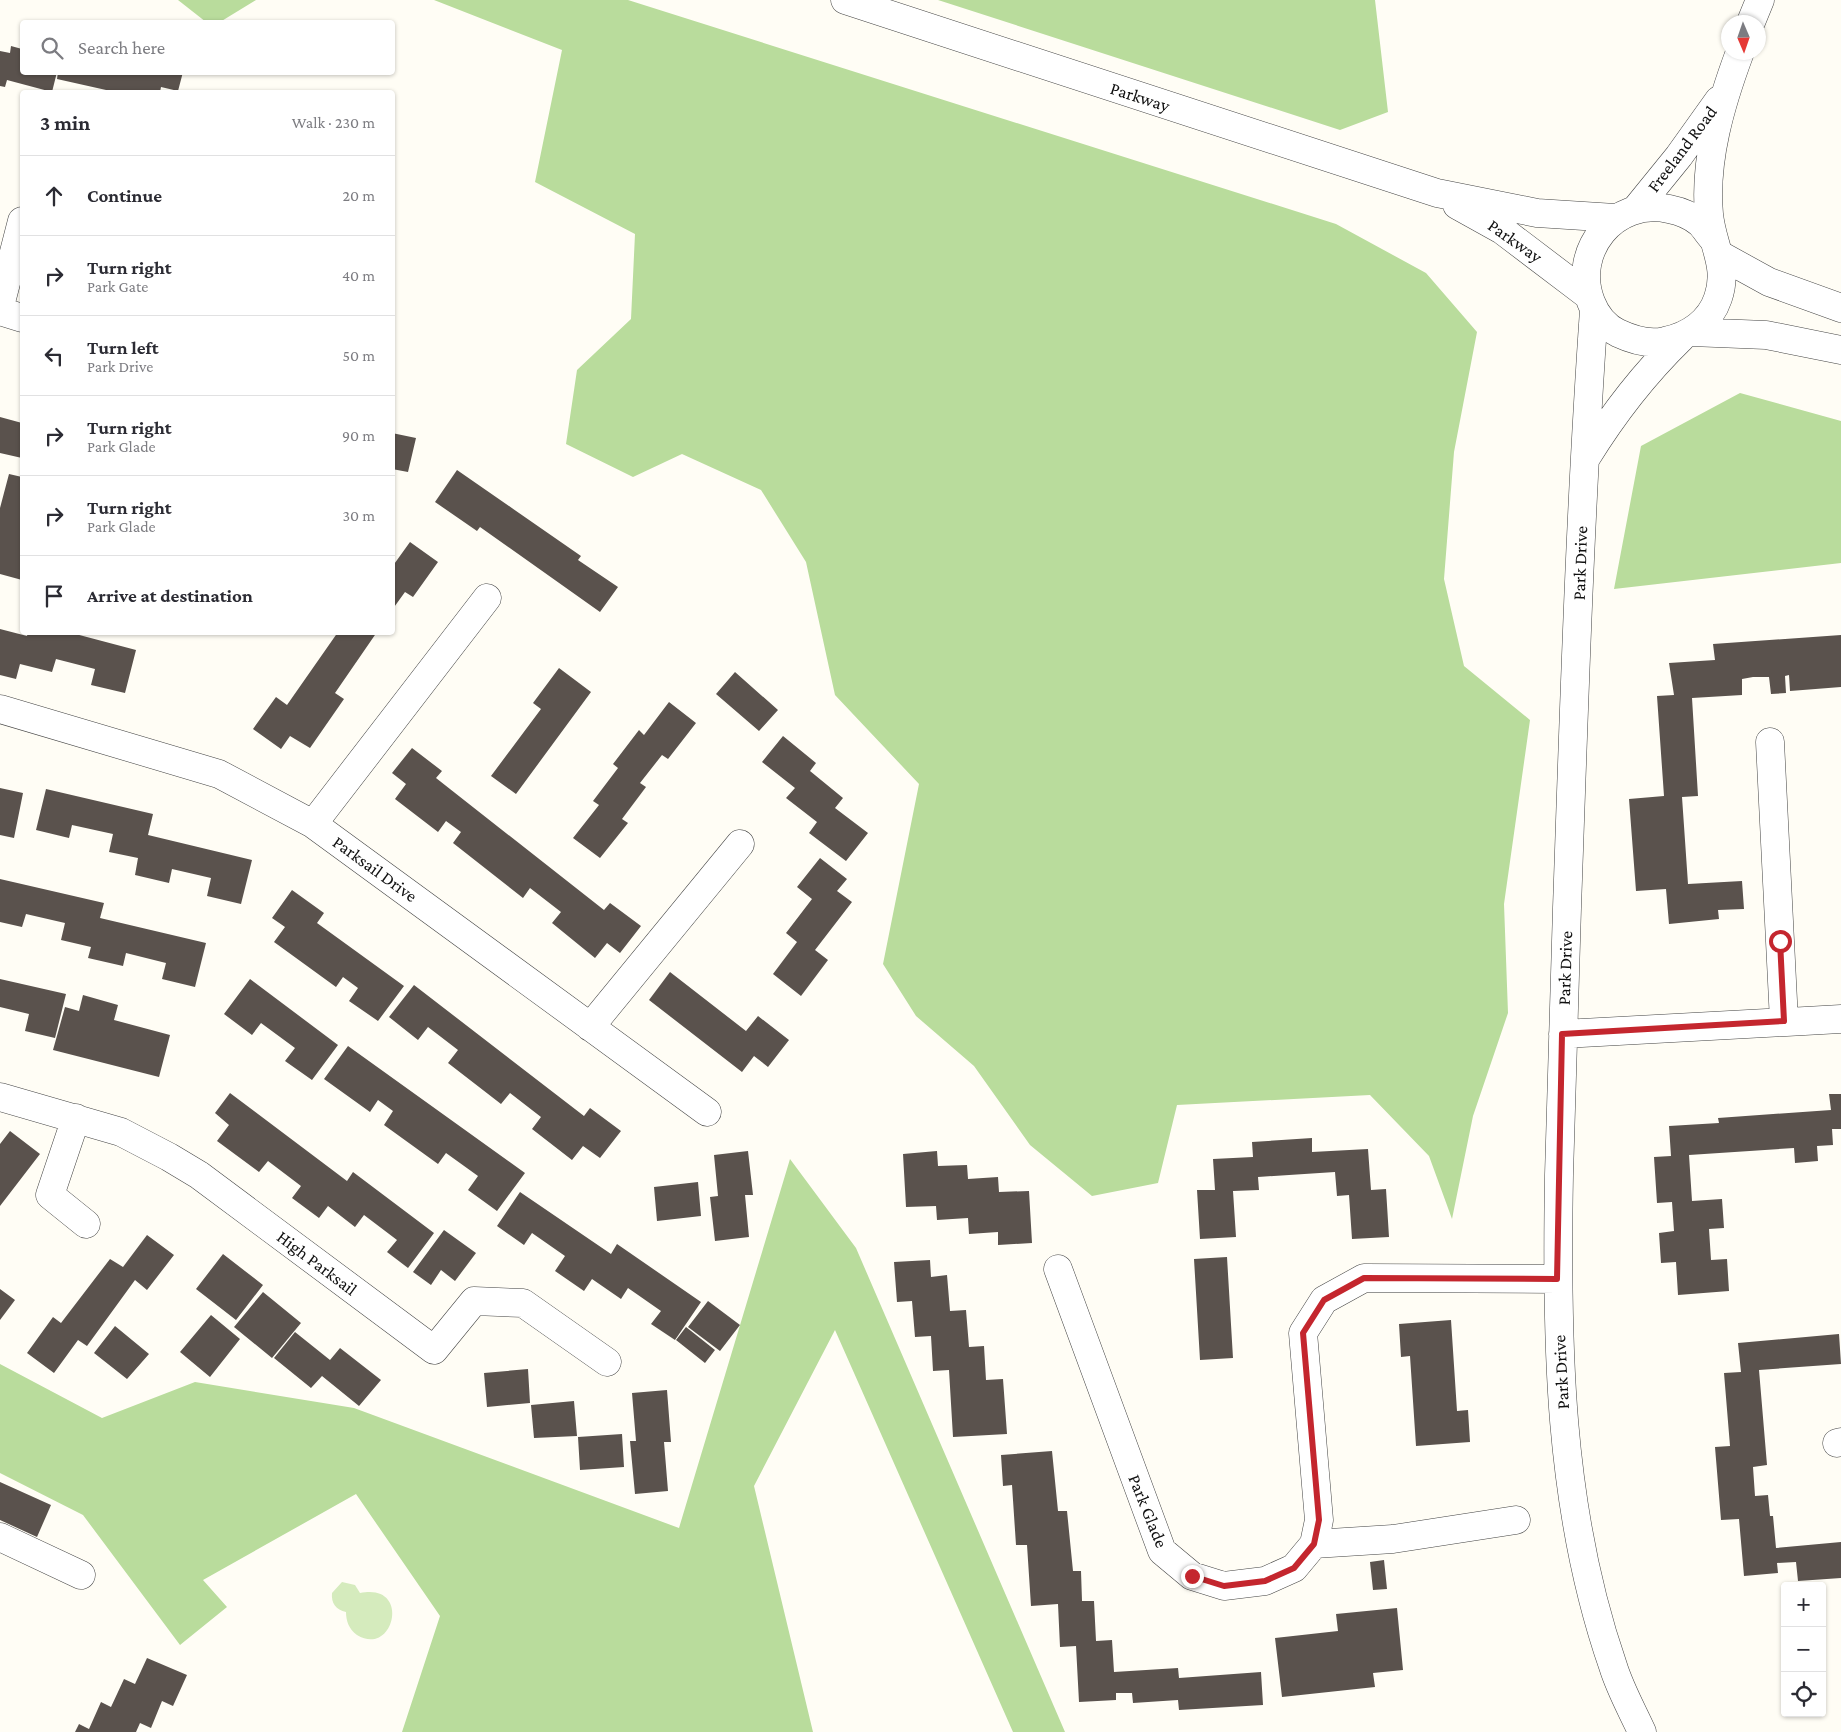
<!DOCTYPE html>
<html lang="en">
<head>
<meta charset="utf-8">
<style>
  body { margin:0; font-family:"Crimson Pro",serif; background:#f7f7f7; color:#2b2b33 }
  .controls { position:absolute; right:15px; bottom:15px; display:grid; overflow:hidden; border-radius:5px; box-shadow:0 1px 4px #0004 }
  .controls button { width:45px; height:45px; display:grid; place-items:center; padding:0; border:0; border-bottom:1px solid #e1e1e2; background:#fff; color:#2b2b33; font:25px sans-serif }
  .compass { position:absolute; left:1721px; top:15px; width:45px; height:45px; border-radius:50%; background:#fff; box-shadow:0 1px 4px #0004; rotate:178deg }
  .stop { position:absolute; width:15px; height:15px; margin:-11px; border:4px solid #c4262e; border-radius:50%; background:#fff }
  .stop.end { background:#c4262e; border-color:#fff; box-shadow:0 1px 5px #0008 }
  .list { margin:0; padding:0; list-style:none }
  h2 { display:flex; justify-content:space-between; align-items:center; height:65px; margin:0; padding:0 20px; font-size:21px }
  h2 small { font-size:16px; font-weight:400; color:#7c7c81 }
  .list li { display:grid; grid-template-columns:32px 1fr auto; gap:15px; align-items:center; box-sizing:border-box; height:80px; padding:0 20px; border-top:1px solid #e1e1e2 }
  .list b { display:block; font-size:19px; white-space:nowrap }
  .list p { margin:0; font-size:16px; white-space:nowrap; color:#7c7c81 }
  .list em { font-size:16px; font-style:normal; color:#7c7c81 }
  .icon { flex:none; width:28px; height:28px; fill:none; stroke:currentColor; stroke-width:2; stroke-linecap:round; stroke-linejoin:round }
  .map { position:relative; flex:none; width:1841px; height:1732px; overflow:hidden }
  .search { position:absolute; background:#fff; box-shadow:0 1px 4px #0004; left:20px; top:20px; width:375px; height:55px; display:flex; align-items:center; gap:12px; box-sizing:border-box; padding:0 18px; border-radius:5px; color:#7c7c81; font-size:19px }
  .panel { position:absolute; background:#fff; box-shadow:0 1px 4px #0004; left:20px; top:90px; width:375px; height:545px; border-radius:5px }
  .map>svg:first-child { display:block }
  .green { fill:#d5ebbd }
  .forest { fill:#b9dc9c }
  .building { fill:#5a524d }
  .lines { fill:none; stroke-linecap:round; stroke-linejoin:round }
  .minor-casing { stroke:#444; stroke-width:29 }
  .minor { stroke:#fff; stroke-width:28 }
  .route { stroke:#c4262e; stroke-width:6 }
  .labels { text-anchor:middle; stroke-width:5; stroke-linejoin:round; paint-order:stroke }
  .street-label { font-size:18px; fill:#111; stroke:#fff }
</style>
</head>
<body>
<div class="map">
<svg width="1841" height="1732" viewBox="0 0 1841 1732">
  <rect width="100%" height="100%" fill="#fffdf5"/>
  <path class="green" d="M342 1582 355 1585 360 1593C412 1582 394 1658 357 1635 349 1629 346 1621 346 1612 336 1610 331 1603 332 1593Z"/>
  <path class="forest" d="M178 0H256L220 22H206Z
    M434 0H628L1336 224 1426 273 1477 332 1454 452 1444 579 1464 666 1530 720 1504 904 1508 1013 1473 1116 1452 1219 1429 1156 1370 1095 1177 1105 1158 1183 1092 1196 1030 1145 974 1066 916 1016 883 964 919 784 835 695 806 562 761 490 682 454 633 477 566 444 577 370 631 319 635 234 535 182 562 50Z
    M938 0H1375L1388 112 1340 130Z
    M1740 393 1841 421V563L1614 589 1641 446Z
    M790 1159 856 1248 1065 1732H1013L835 1330 754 1486 813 1732H402L440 1616 356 1494 203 1580 227 1607 180 1645 83 1515 0 1473V1364L102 1418 195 1382 354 1408 679 1528Z"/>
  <path class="building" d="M11 46 22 49V72H57L52 92 7 80 5 87 0 86V51L10 53Z
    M58 72H183L178 91 161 87 160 92H115L57 79Z
    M0 417 22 423V458L0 453Z
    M392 433 416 438 408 472 392 469Z
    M457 470 581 556 578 560 618 587 600 612 480 527 477 531 435 502Z
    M9 474 22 477V580L0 574V508Z
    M410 542 438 562 413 597 405 592 392 610V567Z
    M0 629 27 636 28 632H68L136 650 125 693 91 685 95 669 56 659 52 672 20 664 16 679 0 675Z
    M338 632H377L335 693 344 699 310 748 290 736 281 749 253 729 276 697 287 705Z
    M1841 635V687L1790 691 1789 675 1785 676 1786 693 1771 694 1769 677H1753L1742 679V695L1692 698 1698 796 1682 797 1688 884 1742 881 1744 909 1718 910 1719 919 1669 924 1666 889 1636 891 1629 799 1664 796 1657 696 1674 695 1669 663 1715 660 1713 644Z
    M559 668 591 692 516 794 491 776 541 709 533 703Z
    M735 672 778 710 759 731 716 694Z
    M669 702 696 723 668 759 662 755 640 783 646 787 622 819 628 823 600 858 573 838 599 805 593 801 618 768 613 764 639 730 644 735Z
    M783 736 816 763 810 771 843 798 835 808 868 833 846 861 809 833 817 822 786 798 795 788 762 762Z
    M412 748 442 771 436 778 604 910 610 903 641 926 620 953 607 943 595 958 552 923 561 912 530 888 523 898 453 843 461 832 446 821 438 832 395 799 406 784 392 773Z
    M0 788 23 793 14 838 0 835Z
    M46 789 153 814 148 835 252 860 241 904 207 896 211 878 172 869 169 883 135 875 138 858 109 852 113 834 72 825 69 838 36 830Z
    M820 858 847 879 837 891 852 902 815 950 828 960 801 996 773 974 797 942 786 933 812 899 797 887Z
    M0 879 104 903 100 918 206 943 195 987 162 979 166 963 126 953 123 966 88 958 91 947 61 940 65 923 26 914 22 927 0 922Z
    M292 890 324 913 317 923 404 986 378 1021 349 1001 358 988 343 977 336 987 274 942 285 927 272 918Z
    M670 972 746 1031 758 1016 789 1040 768 1067 754 1056 742 1072 649 1000Z
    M0 979 66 994 55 1038 25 1031 29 1014 0 1007Z
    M250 979 338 1045 312 1080 285 1061 295 1048 261 1023 252 1035 224 1014Z
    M414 985 584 1116 590 1108 621 1131 600 1158 583 1146 572 1160 532 1129 541 1117 510 1093 501 1104 448 1063 458 1050 428 1027 418 1040 389 1017Z
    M83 995 118 1005 114 1020 170 1035 159 1077 53 1050 65 1007 79 1011Z
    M348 1046 525 1173 497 1211 468 1190 478 1176 446 1153 438 1164 384 1125 393 1111 378 1100 370 1112 324 1079Z
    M230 1093 347 1181 353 1172 434 1233 408 1268 387 1252 397 1240 364 1215 355 1227 328 1206 319 1218 292 1198 301 1186 268 1161 259 1172 217 1141 229 1125 215 1113Z
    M1829 1094H1841V1129H1832L1833 1145 1817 1146 1818 1161 1795 1163 1794 1148 1689 1155 1692 1201 1722 1199 1724 1228 1709 1229 1711 1260 1727 1259 1729 1291 1678 1295 1676 1262 1661 1263 1659 1233 1674 1231 1672 1202 1657 1203 1654 1157 1671 1156 1669 1126 1719 1123 1718 1118 1831 1110Z
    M10 1131 40 1154 0 1206V1144Z
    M1312 1138V1152L1368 1149 1371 1190 1386 1189 1389 1237 1352 1239 1349 1195 1337 1196 1335 1172 1258 1177 1259 1190 1233 1191 1236 1237 1200 1239 1197 1190H1215L1213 1159 1253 1157 1252 1142Z
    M748 1151 753 1195H745L749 1237 715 1241 710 1197 718 1196 714 1155Z
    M937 1151 938 1166 967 1165 968 1179 998 1177 999 1192 1029 1191 1032 1243 998 1245V1232L969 1234 968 1218 937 1220 936 1206 906 1207 903 1154Z
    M698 1182 701 1216 657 1221 654 1187Z
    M520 1192 611 1254 617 1244 701 1302 675 1340 651 1324 661 1311 628 1288 621 1299 592 1279 584 1291 555 1271 565 1256 532 1233 524 1245 497 1226Z
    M444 1230 476 1253 455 1281 441 1270 431 1285 413 1272Z
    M147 1235 174 1255 147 1290 135 1280 87 1346 78 1340 54 1373 27 1353 53 1317 61 1323 110 1259 123 1267Z
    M223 1254 263 1285 236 1320 196 1289Z
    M1227 1257 1233 1358 1200 1360 1194 1259Z
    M930 1260 931 1277 947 1275 950 1311 966 1310 969 1347 984 1346 986 1380 1003 1379 1007 1434 953 1437 949 1370 933 1371 931 1336 915 1337 912 1301 897 1302 894 1262Z
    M0 1289 15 1300 0 1320Z
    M263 1292 301 1323 272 1358 234 1327Z
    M708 1301 740 1325 720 1351 688 1327Z
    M211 1315 240 1339 210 1377 180 1352Z
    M1451 1320 1457 1411 1468 1410 1470 1442 1416 1446 1410 1356 1401 1357 1399 1324Z
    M115 1326 149 1354 127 1379 94 1353Z
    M686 1327 715 1350 705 1363 676 1340Z
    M295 1332 330 1360 340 1348 381 1380 359 1406 322 1376 311 1388 274 1358Z
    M1839 1334 1841 1364 1759 1370 1767 1465 1753 1467 1755 1496 1768 1495 1770 1516H1773L1776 1548 1841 1542V1578L1798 1581 1796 1562 1777 1563 1778 1573 1744 1576 1739 1519 1721 1520 1715 1447 1730 1446 1724 1373 1741 1372 1738 1343Z
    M528 1369 530 1403 487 1407 484 1373Z
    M667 1390 671 1442H664L668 1491 635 1494 630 1441H636L632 1393Z
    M574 1401 577 1436 534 1438 531 1405Z
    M622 1434 624 1467 580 1470 578 1437Z
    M1052 1451 1058 1511H1067L1073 1571H1081L1082 1601H1094L1096 1641 1112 1640 1114 1672 1178 1668 1179 1678 1261 1672 1263 1705 1179 1710 1178 1700 1133 1703 1132 1693H1116V1700L1079 1702 1076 1646 1060 1647 1058 1604 1031 1606 1027 1545H1016L1012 1485 1003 1486 1001 1455Z
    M0 1482 51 1505 37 1537 0 1520Z
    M1384 1560 1387 1589 1373 1590 1370 1562Z
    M1397 1608 1403 1670 1373 1673 1375 1687 1282 1697 1275 1638 1338 1631 1336 1614Z
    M147 1658 187 1675 173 1706 162 1701 151 1728 140 1723 136 1732H75L79 1724 89 1729 101 1702 111 1707 124 1679 135 1684Z"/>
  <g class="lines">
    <defs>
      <path id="minor" d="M845 0 1437 193 1537 213 1615 218
        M1751 22 1760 0
        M1457 205 1502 230 1589 296
        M1636 209 1679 156 1719 100
        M1714 240C1709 235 1705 228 1700 223 1692 216 1679 211 1669 209 1615 197 1571 251 1591 302 1596 315 1606 327 1618 333 1633 340 1649 345 1665 341 1689 336 1710 322 1718 298 1729 266 1712 246 1709 214 1704 160 1721 103 1740 52
        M1720 255 1769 282 1841 308
        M0 306 22 221
        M1594 310C1580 509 1574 708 1567 908 1564 997 1561 1086 1559 1175 1556 1340 1558 1508 1613 1666 1620 1689 1632 1710 1642 1732
        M0 311 22 318
        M1691 332 1766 335 1841 350
        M1586 458C1613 414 1644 374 1681 338
        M0 709 219 774 313 824 707 1112
        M1770 742 1784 1021
        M313 824 487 598
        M590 1027 740 844
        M1563 1034 1841 1019
        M0 1097 121 1132 169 1157 199 1175 434 1350 474 1301 523 1303 607 1362
        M76 1118 50 1195 86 1224
        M1058 1269 1162 1551 1192 1576 1224 1586 1265 1581 1294 1568 1314 1544 1319 1520 1303 1333 1324 1300 1364 1278 1557 1279
        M1837 1443 1841 1442
        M0 1537 81 1575
        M1314 1544 1393 1539 1516 1520"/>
    </defs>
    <use href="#minor" class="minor-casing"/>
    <use href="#minor" class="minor"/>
  </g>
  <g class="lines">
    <path class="route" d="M1192 1576 1224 1586 1265 1581 1294 1568 1314 1544 1319 1520 1303 1333 1324 1300 1364 1278 1557 1279 1562 1034 1784 1021 1780 941"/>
  </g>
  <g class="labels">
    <g class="street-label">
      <text transform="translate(1140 97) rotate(18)" y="6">Parkway</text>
      <text transform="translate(1682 149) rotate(-53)" y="6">Freeland Road</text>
      <text transform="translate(1515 241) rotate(35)" y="6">Parkway</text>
      <text transform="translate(1580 563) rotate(-88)" y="6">Park Drive</text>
      <text transform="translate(375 869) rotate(36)" y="6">Parksail Drive</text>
      <text transform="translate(1565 968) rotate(-88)" y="6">Park Drive</text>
      <text transform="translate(317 1263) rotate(37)" y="6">High Parksail</text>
      <text transform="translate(1561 1372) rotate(-93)" y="6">Park Drive</text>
      <text transform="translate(1148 1511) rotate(68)" y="6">Park Glade</text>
    </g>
  </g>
</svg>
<div class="controls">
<button>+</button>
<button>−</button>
<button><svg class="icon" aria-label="locate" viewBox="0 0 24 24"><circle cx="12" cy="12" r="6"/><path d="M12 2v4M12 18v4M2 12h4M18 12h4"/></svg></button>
</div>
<svg class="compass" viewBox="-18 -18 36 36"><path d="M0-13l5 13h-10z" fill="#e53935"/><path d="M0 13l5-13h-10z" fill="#7c7c81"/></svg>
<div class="stop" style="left:1780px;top:941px"></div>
<div class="stop end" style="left:1192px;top:1576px"></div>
<div class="search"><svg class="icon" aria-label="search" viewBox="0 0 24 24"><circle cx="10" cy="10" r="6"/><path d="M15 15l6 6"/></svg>Search here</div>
<section class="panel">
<h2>3 min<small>Walk · 230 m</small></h2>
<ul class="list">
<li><svg class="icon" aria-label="ahead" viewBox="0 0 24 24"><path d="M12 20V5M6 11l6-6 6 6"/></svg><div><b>Continue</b></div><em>20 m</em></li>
<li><svg class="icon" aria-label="right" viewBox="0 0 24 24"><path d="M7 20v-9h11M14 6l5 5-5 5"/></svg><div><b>Turn right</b><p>Park Gate</p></div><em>40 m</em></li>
<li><svg class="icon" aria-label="left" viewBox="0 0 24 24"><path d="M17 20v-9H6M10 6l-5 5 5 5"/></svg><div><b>Turn left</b><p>Park Drive</p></div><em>50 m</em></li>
<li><svg class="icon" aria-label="right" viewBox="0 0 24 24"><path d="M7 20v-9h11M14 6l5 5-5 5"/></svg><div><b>Turn right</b><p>Park Glade</p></div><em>90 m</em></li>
<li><svg class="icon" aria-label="right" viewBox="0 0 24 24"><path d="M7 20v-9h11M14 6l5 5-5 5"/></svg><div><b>Turn right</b><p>Park Glade</p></div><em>30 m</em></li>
<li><svg class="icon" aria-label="arrive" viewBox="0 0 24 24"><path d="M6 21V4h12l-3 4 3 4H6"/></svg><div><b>Arrive at destination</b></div></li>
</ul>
</section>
</div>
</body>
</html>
